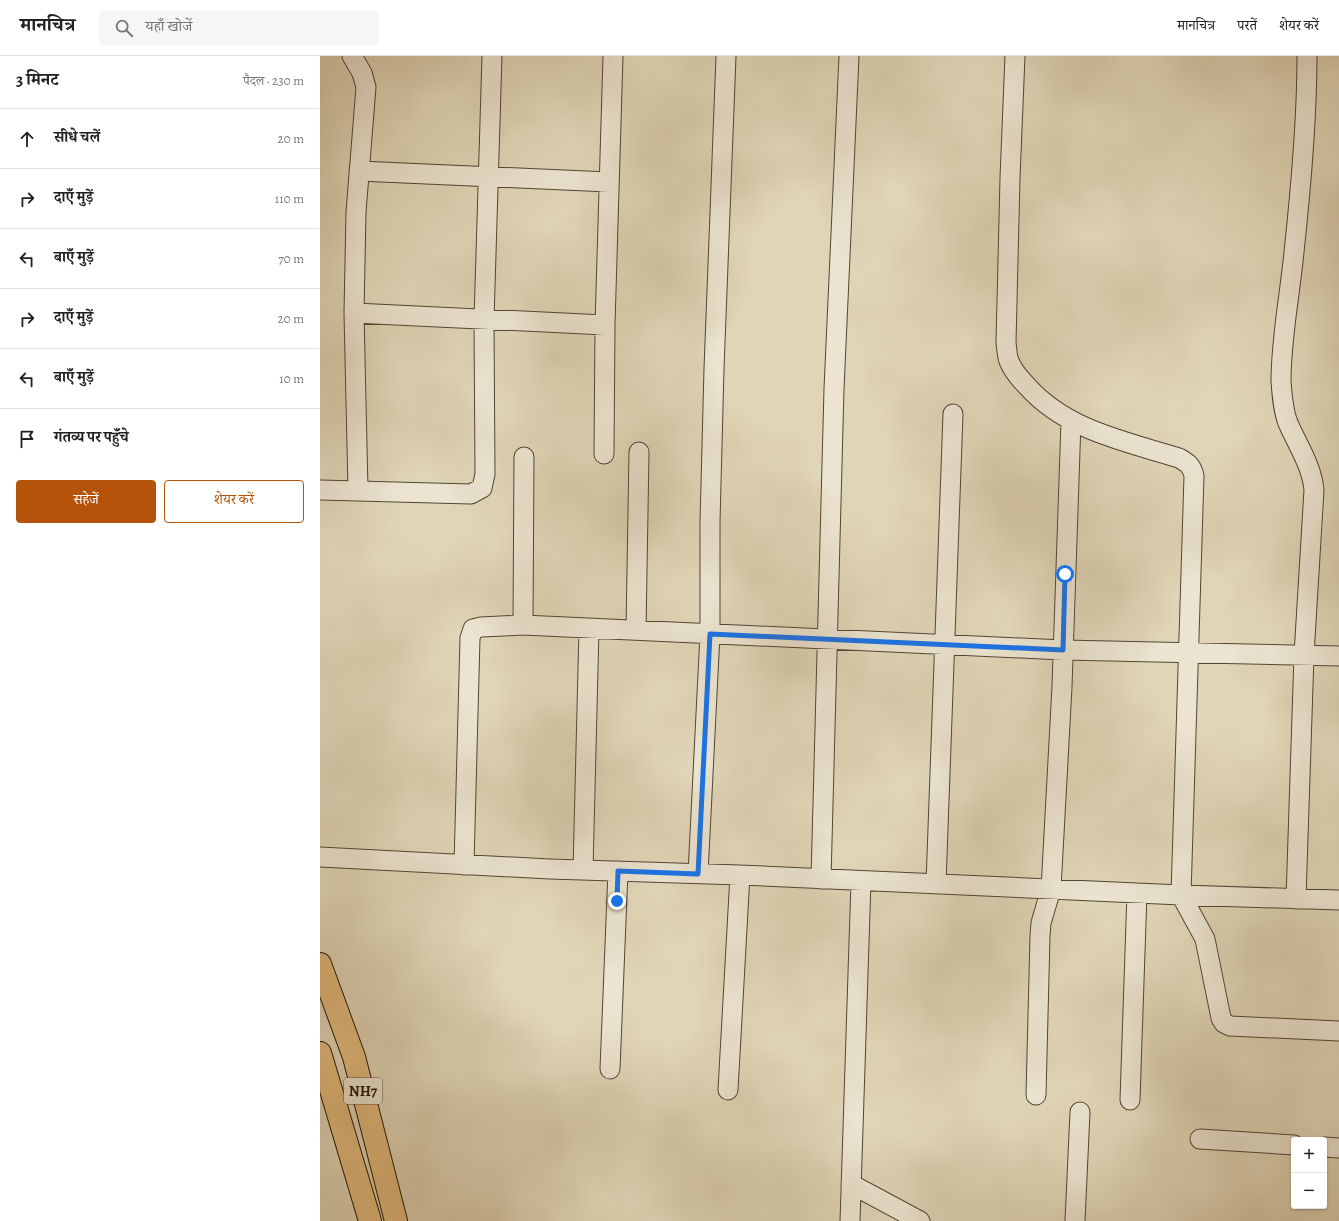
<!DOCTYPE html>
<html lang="hi">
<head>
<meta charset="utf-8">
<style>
  body { margin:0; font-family:Alegreya,"Noto Serif Devanagari",serif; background:#f6f6f6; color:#222 }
  .controls { position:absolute; right:12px; bottom:12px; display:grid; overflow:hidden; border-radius:4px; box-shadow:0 1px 3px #0004 }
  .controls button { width:36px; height:36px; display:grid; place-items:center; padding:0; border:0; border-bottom:1px solid #e0e0e0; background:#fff; color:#222; font:20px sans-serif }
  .stop { position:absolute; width:12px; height:12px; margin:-9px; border:3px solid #1a73e8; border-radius:50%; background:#fff }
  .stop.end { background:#1a73e8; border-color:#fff; box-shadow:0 1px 4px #0008 }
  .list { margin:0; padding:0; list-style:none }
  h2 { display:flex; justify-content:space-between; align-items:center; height:52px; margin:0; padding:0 16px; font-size:17px }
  h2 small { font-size:13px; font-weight:400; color:#767676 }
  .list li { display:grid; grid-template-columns:26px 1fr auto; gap:12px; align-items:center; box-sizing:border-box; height:60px; padding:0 16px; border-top:1px solid #e0e0e0 }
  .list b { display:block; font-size:15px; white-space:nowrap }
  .list em { font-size:13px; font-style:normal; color:#767676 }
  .actions { display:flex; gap:8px; padding:12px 16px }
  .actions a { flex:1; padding:9px 0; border:1px solid #b45309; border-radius:4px; text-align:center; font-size:14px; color:#b45309 }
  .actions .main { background:#b45309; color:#fff }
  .icon { flex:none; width:22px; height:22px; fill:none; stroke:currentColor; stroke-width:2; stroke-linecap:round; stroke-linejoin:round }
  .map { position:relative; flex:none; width:1019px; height:1165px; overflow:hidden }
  header { display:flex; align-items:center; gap:24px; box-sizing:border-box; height:56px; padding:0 20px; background:#fff; border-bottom:1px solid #e0e0e0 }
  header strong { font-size:19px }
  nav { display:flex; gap:22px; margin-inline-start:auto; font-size:14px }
  .search { width:280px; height:36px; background:#f6f6f6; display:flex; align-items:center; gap:10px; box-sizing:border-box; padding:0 14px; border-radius:4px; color:#767676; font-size:15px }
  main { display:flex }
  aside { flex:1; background:#fff }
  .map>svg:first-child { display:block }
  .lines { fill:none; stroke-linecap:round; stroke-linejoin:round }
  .street-casing { stroke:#524534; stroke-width:21 }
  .highway-casing { stroke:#221509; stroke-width:24 }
  .street { stroke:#ebe4d0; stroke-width:19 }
  .highway { stroke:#e0ba7c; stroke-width:22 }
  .route { stroke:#1a73e8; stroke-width:5 }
  .labels { text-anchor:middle; stroke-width:3.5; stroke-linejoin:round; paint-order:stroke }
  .shield { fill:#ebe4d0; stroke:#5e5345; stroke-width:1 }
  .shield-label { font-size:15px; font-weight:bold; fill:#221509 }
</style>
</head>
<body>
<header>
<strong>मानचित्र</strong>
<div class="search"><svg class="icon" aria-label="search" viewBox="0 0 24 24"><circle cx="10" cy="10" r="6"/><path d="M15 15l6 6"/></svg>यहाँ खोजें</div>
<nav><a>मानचित्र</a><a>परतें</a><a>शेयर करें</a></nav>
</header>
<main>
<aside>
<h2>3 मिनट<small>पैदल · 230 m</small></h2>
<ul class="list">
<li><svg class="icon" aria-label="ahead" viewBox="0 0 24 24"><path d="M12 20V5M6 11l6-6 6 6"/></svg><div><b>सीधे चलें</b></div><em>20 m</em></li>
<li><svg class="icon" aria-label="right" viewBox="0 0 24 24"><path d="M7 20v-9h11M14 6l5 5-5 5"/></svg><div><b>दाएँ मुड़ें</b></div><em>110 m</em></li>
<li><svg class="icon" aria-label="left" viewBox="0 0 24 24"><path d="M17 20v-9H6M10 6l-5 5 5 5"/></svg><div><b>बाएँ मुड़ें</b></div><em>70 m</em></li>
<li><svg class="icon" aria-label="right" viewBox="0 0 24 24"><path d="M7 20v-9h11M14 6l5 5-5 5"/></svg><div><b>दाएँ मुड़ें</b></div><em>20 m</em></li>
<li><svg class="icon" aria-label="left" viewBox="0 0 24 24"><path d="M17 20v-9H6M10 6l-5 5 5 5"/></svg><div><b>बाएँ मुड़ें</b></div><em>10 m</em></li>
<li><svg class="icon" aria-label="arrive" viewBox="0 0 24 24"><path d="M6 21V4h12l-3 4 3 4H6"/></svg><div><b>गंतव्य पर पहुँचे</b></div></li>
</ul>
<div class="actions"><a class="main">सहेजें</a><a>शेयर करें</a></div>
</aside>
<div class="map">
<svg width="1019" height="1165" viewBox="0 0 1019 1165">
  <rect width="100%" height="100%" fill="#e0d5b7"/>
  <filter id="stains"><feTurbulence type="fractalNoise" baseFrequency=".005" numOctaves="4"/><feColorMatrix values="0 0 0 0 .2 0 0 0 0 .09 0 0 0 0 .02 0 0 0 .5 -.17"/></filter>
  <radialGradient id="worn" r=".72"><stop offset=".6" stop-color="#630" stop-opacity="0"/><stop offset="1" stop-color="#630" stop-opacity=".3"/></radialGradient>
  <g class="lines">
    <defs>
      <path id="street" d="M32 0 42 17 46 31 36 156 34 257 38 434
        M695 0 690 122 686 287C687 293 687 300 689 305 693 315 700 323 707 330 746 374 804 385 859 402 868 407 872 410 874 420L861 839 885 883 901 962 904 967 910 970 1019 975
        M39 115 289 126
        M34 257 285 269
        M284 398 285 269 293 0
        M0 434 151 438 162 432 165 418 164 264 172 0
        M203 569 204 401
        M316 574 319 396
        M0 801 230 813 420 819 861 839 1019 844
        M144 809 150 582 153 573 161 571 203 569 743 594 1019 600
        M263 814 269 573
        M378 818 390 578V466L394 313 406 0
        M501 823 514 333 529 0
        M616 828 633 358
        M976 843 984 599 994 434C992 410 977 388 968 367 963 354 962 339 961 325 961 282 970 239 974 196 981 131 987 65 987 0
        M290 1013 298 815
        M408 1034 420 819
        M716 1039 720 880 721 867 731 833 742 631 751 365
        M810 1044 817 837
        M880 1083 974 1089
        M1004 1091 1019 1092
        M531 1128 600 1165
        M530 1165 541 825
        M755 1165 760 1056"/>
      <path id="highway" d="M0 908 34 1001 76 1165
        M0 997 50 1165"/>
    </defs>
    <use href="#street" class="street-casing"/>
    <use href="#highway" class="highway-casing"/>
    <use href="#street" class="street"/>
    <use href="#highway" class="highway"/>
  </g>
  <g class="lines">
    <path class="route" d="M297 845 298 815 378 818 390 578 743 594 745 518"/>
  </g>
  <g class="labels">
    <rect class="shield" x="24" y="1022" width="38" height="26" rx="3"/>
    <g class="shield-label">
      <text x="43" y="1040">NH7</text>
    </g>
  </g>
  <rect width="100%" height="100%" filter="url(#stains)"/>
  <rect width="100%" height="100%" fill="url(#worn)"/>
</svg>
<div class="controls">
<button>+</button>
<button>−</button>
</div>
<div class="stop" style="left:745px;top:518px"></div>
<div class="stop end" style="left:297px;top:845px"></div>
</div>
</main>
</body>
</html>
